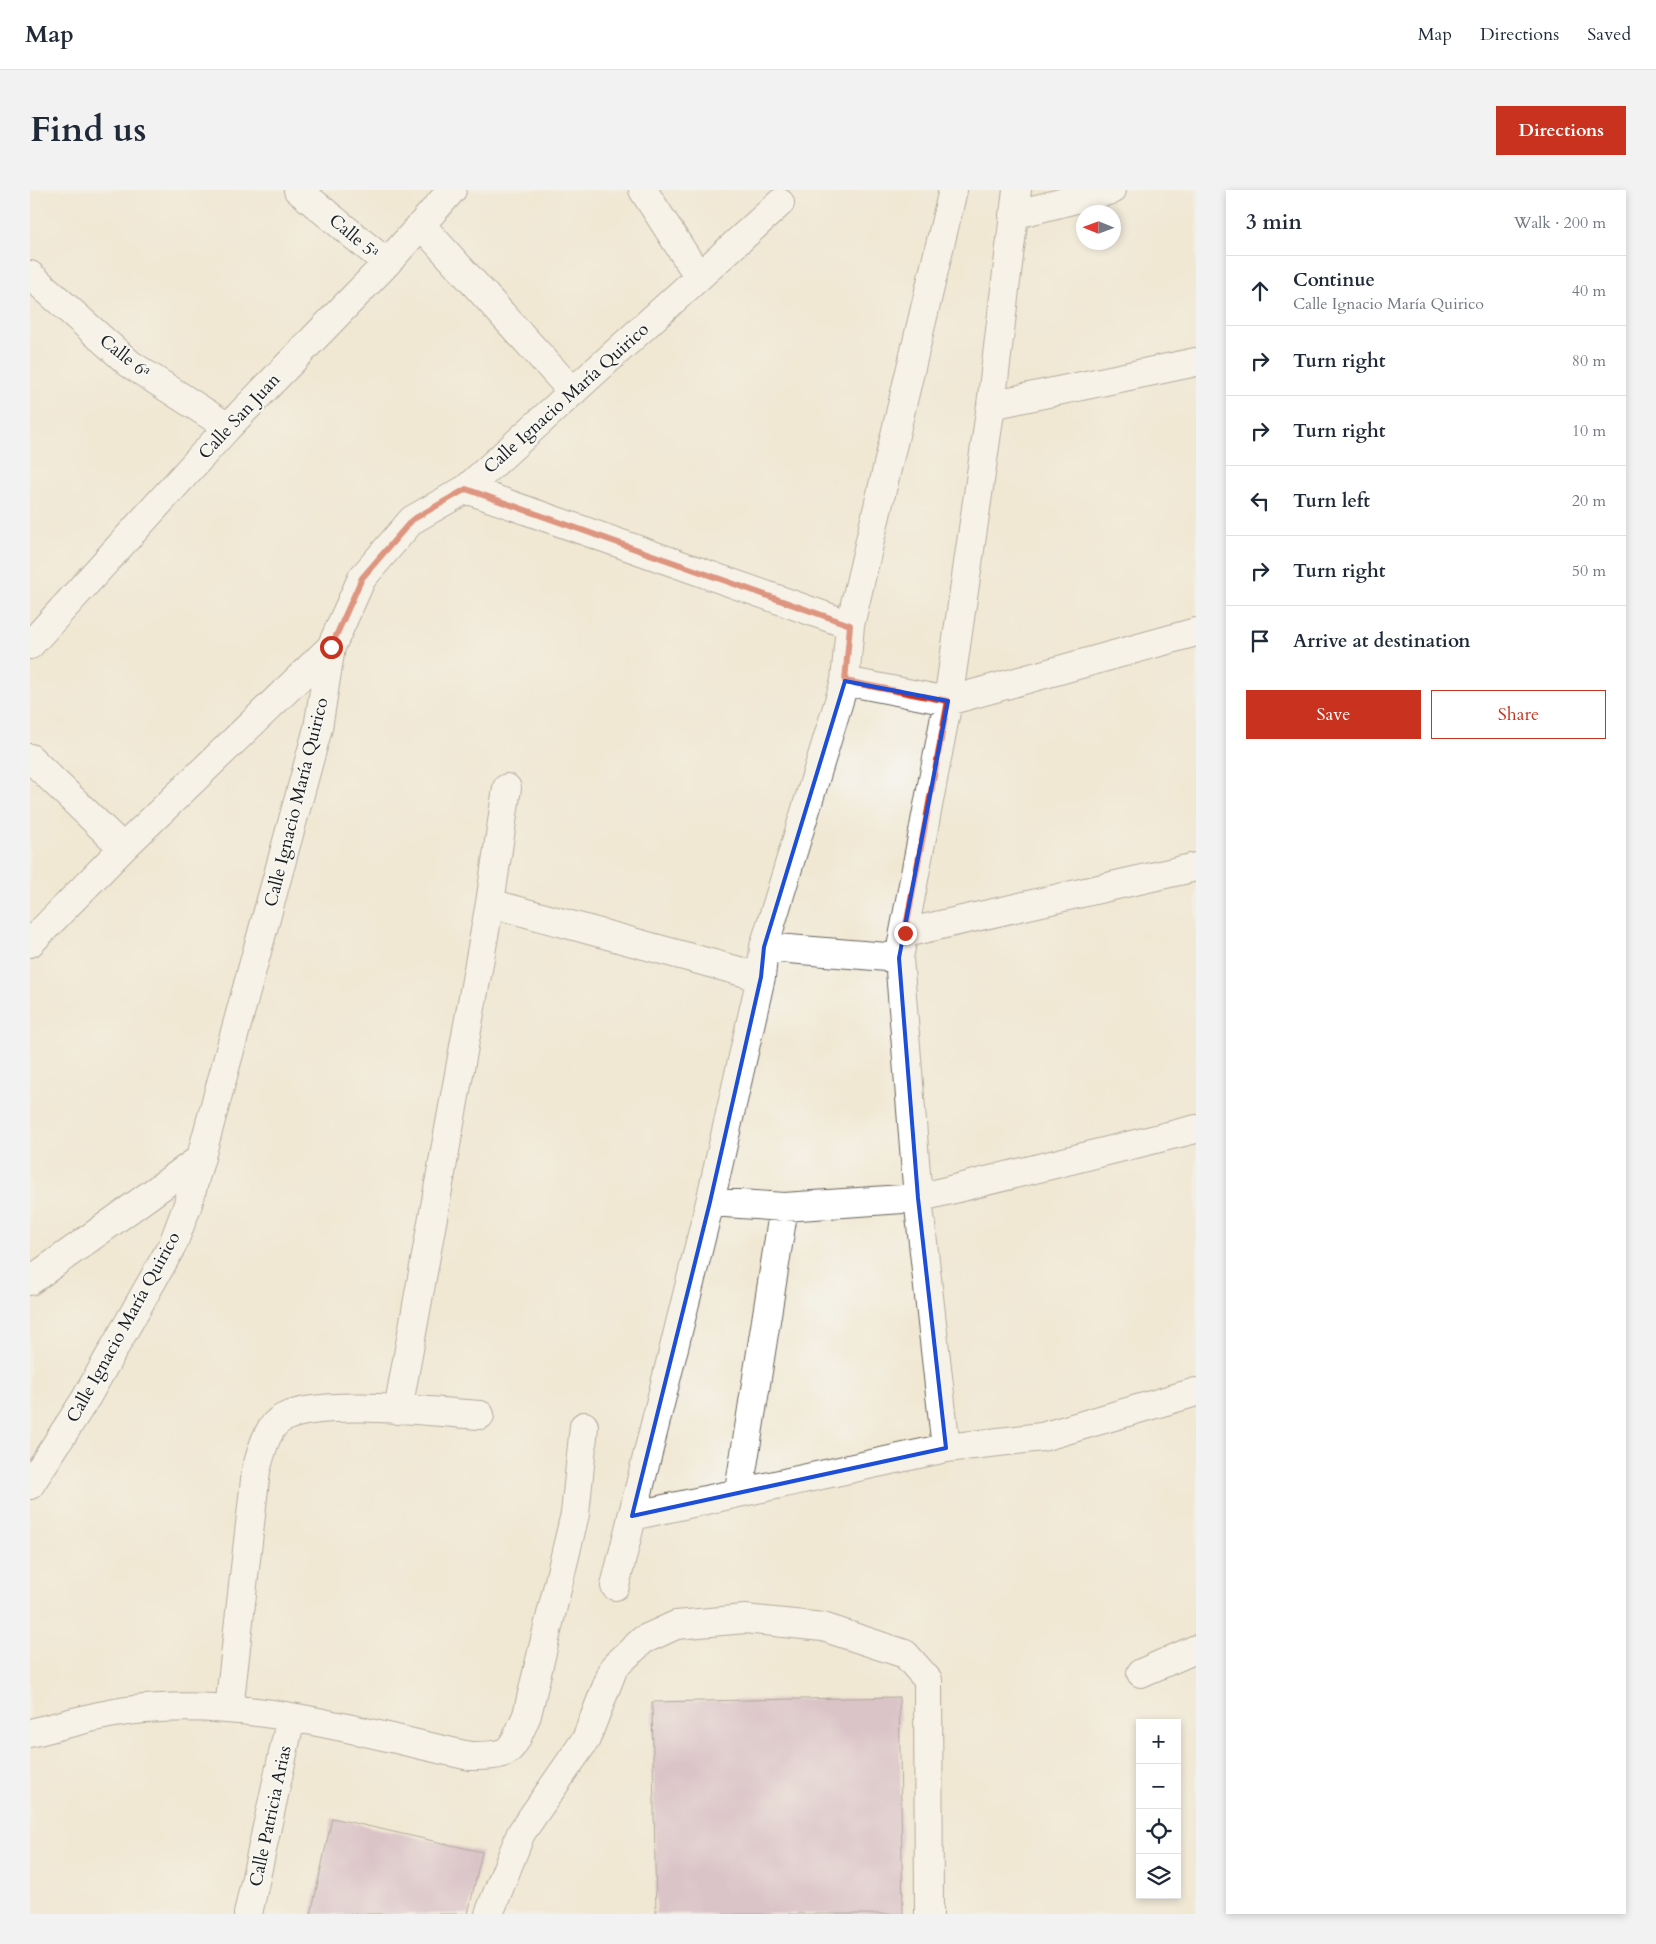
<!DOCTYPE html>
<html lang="en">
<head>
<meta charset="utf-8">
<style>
  body { margin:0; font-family:Cardo,serif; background:#f2f2f3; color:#1f2937 }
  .controls { position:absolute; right:15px; bottom:15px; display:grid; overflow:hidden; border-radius:0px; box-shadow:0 2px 8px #0003 }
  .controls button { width:45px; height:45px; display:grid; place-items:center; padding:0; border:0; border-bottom:1px solid #e0e1e3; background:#fff; color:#1f2937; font:25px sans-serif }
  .compass { position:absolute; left:1046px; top:15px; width:45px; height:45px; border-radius:50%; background:#fff; box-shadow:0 2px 8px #0003; rotate:271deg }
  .stop { position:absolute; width:15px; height:15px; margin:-11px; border:4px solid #c8321e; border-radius:50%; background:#fff }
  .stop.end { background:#c8321e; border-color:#fff; box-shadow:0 1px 5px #0008 }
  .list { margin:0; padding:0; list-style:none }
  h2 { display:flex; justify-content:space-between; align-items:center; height:65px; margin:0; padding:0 20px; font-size:21px }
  h2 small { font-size:16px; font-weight:400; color:#747a83 }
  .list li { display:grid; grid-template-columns:32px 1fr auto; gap:15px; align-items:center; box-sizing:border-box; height:70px; padding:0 20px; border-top:1px solid #e0e1e3 }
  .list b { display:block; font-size:19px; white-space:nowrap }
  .list p { margin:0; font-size:16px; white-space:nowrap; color:#747a83 }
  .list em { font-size:16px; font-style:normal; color:#747a83 }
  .actions { display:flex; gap:10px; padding:15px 20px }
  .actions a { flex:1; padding:11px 0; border:1px solid #c8321e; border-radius:0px; text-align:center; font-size:18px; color:#c8321e }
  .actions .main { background:#c8321e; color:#fff }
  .icon { flex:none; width:28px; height:28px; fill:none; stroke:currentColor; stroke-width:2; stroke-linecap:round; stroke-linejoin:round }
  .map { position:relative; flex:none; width:1166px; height:1724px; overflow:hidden; border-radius:0px }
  header { display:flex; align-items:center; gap:30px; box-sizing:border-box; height:70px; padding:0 25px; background:#fff; border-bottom:1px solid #e0e1e3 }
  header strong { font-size:24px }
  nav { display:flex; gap:28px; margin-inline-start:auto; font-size:18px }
  .intro { display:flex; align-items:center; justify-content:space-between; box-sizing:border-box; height:120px; padding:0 30px }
  h1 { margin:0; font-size:35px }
  .button { padding:12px 22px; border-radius:0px; background:#c8321e; color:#fff; font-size:18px; font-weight:700 }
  main { display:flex; gap:30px; padding:0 30px }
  aside { flex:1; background:#fff; border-radius:0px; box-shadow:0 2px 8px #0003 }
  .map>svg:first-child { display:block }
  .building { fill:#c099bb }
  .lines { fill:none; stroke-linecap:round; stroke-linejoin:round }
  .minor-casing { stroke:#67635c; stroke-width:30 }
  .minor { stroke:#fff; stroke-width:28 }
  .route { stroke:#c8321e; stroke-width:6 }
  .marked { fill:none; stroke:#1d4ed8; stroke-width:4; stroke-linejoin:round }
  .labels { text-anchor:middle; stroke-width:4; stroke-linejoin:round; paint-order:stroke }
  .street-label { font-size:18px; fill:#1c1c1c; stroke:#f6f6f2 }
</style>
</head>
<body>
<header>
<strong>Map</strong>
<nav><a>Map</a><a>Directions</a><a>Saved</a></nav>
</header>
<div class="intro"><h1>Find us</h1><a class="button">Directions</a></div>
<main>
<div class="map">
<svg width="1166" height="1724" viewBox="0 0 1166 1724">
  <rect width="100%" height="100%" fill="#f6f6f2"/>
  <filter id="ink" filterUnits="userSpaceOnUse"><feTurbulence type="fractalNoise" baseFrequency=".02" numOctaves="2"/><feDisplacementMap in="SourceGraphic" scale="10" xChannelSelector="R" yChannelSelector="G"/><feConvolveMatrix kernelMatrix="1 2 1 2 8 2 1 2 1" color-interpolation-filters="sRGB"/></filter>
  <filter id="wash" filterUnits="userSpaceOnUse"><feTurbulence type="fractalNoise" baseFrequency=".0096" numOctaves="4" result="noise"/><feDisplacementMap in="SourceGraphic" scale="20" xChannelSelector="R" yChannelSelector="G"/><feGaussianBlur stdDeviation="1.12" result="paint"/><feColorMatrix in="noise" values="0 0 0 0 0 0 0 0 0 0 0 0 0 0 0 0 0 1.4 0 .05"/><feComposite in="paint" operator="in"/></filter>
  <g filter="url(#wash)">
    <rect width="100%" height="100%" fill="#f1e8d3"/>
    <g id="blocks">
      <path class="building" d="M869 1507 873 1724H626L622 1512Z
        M302 1628 452 1662 438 1724H281Z"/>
    </g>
  </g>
  <g filter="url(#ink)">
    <use href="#blocks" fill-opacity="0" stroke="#67635c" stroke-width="1"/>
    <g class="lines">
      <defs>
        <path id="minor" d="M268 0 357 73
          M613 0 669 87
          M983 25 1082 0
          M391 35 543 202
          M0 85 100 174 198 237
          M961 215 1166 172
          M436 299 820 435
          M0 455 198 237 357 73 422 0
          M815 491 918 511 1166 442
          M0 568 93 658
          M460 713 731 787
          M875 743 1166 677
          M0 753 93 658 301 457
          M734 757 869 768
          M680 1012 754 1017 888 1008 1166 939
          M0 1091 171 968
          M368 1220 460 713 477 598
          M916 1258 888 1008 869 768 918 511 961 215 987 0
          M0 1295 56 1208 143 1054 158 1014 288 538 301 457 332 388 382 330 436 299 750 13
          M709 1301 754 1017
          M602 1326 916 1258 1012 1247 1166 1202
          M585 1396 680 1012 731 787 734 757 815 491 820 435 923 0
          M1111 1483 1166 1459
          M199 1519 226 1281C231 1264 236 1236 253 1228 291 1208 405 1222 450 1225
          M0 1543C38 1534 76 1522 115 1519 224 1509 334 1543 440 1566 483 1566 480 1563 497 1525L545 1324 554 1236
          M218 1724 261 1527
          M459 1724 491 1643 556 1549 584 1477 613 1450 646 1435 715 1429 793 1437 875 1464 898 1490 899 1724"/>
      </defs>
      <use href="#minor" class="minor-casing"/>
      <use href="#minor" class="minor"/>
    </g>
  </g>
  <g class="lines" filter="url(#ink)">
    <path class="route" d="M301 457 332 388 382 330 436 299 820 435 815 491 918 511 875 743"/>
  </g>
  <path d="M0 0H1166V1724H0ZM815 491 918 511 869 768 888 1008 916 1258 602 1326 680 1012 731 787 734 757Z" fill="#f1e8d3" fill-opacity=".55" fill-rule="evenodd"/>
  <path class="marked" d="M815 491 918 511 869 768 888 1008 916 1258 602 1326 680 1012 731 787 734 757Z"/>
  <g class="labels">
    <g class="street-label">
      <text transform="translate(324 46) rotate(40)" y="6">Calle 5ª</text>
      <text transform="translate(95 166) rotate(38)" y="6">Calle 6ª</text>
      <text transform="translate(536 208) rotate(-42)" y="6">Calle Ignacio María Quirico</text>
      <text transform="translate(209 226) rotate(-47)" y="6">Calle San Juan</text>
      <text transform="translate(266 612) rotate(-76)" y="6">Calle Ignacio María Quirico</text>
      <text transform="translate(93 1137) rotate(-61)" y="6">Calle Ignacio María Quirico</text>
      <text transform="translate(240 1626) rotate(-78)" y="6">Calle Patricia Arias</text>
    </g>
  </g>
</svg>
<div class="controls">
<button>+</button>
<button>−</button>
<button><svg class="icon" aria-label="locate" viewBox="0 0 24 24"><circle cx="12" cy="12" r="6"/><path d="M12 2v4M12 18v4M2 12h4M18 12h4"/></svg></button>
<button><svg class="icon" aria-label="layers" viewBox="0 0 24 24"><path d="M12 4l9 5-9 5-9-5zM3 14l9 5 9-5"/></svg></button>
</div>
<svg class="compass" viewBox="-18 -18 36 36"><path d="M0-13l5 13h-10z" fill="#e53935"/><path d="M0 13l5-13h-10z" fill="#747a83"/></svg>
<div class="stop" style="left:301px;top:457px"></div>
<div class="stop end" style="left:875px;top:743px"></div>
</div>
<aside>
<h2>3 min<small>Walk · 200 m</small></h2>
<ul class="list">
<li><svg class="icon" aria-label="ahead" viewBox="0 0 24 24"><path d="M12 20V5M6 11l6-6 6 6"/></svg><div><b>Continue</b><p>Calle Ignacio María Quirico</p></div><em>40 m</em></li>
<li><svg class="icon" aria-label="right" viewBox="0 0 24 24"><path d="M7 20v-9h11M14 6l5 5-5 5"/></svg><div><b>Turn right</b></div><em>80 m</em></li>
<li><svg class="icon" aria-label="right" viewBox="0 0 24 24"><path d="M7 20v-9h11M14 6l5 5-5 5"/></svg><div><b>Turn right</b></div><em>10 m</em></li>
<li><svg class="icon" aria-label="left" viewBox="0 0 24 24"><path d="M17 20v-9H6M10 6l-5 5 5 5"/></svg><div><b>Turn left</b></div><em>20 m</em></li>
<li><svg class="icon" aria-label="right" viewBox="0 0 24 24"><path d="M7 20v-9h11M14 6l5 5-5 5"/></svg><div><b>Turn right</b></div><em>50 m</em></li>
<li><svg class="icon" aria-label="arrive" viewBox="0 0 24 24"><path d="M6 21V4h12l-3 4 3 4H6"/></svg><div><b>Arrive at destination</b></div></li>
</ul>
<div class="actions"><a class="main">Save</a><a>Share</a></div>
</aside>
</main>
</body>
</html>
